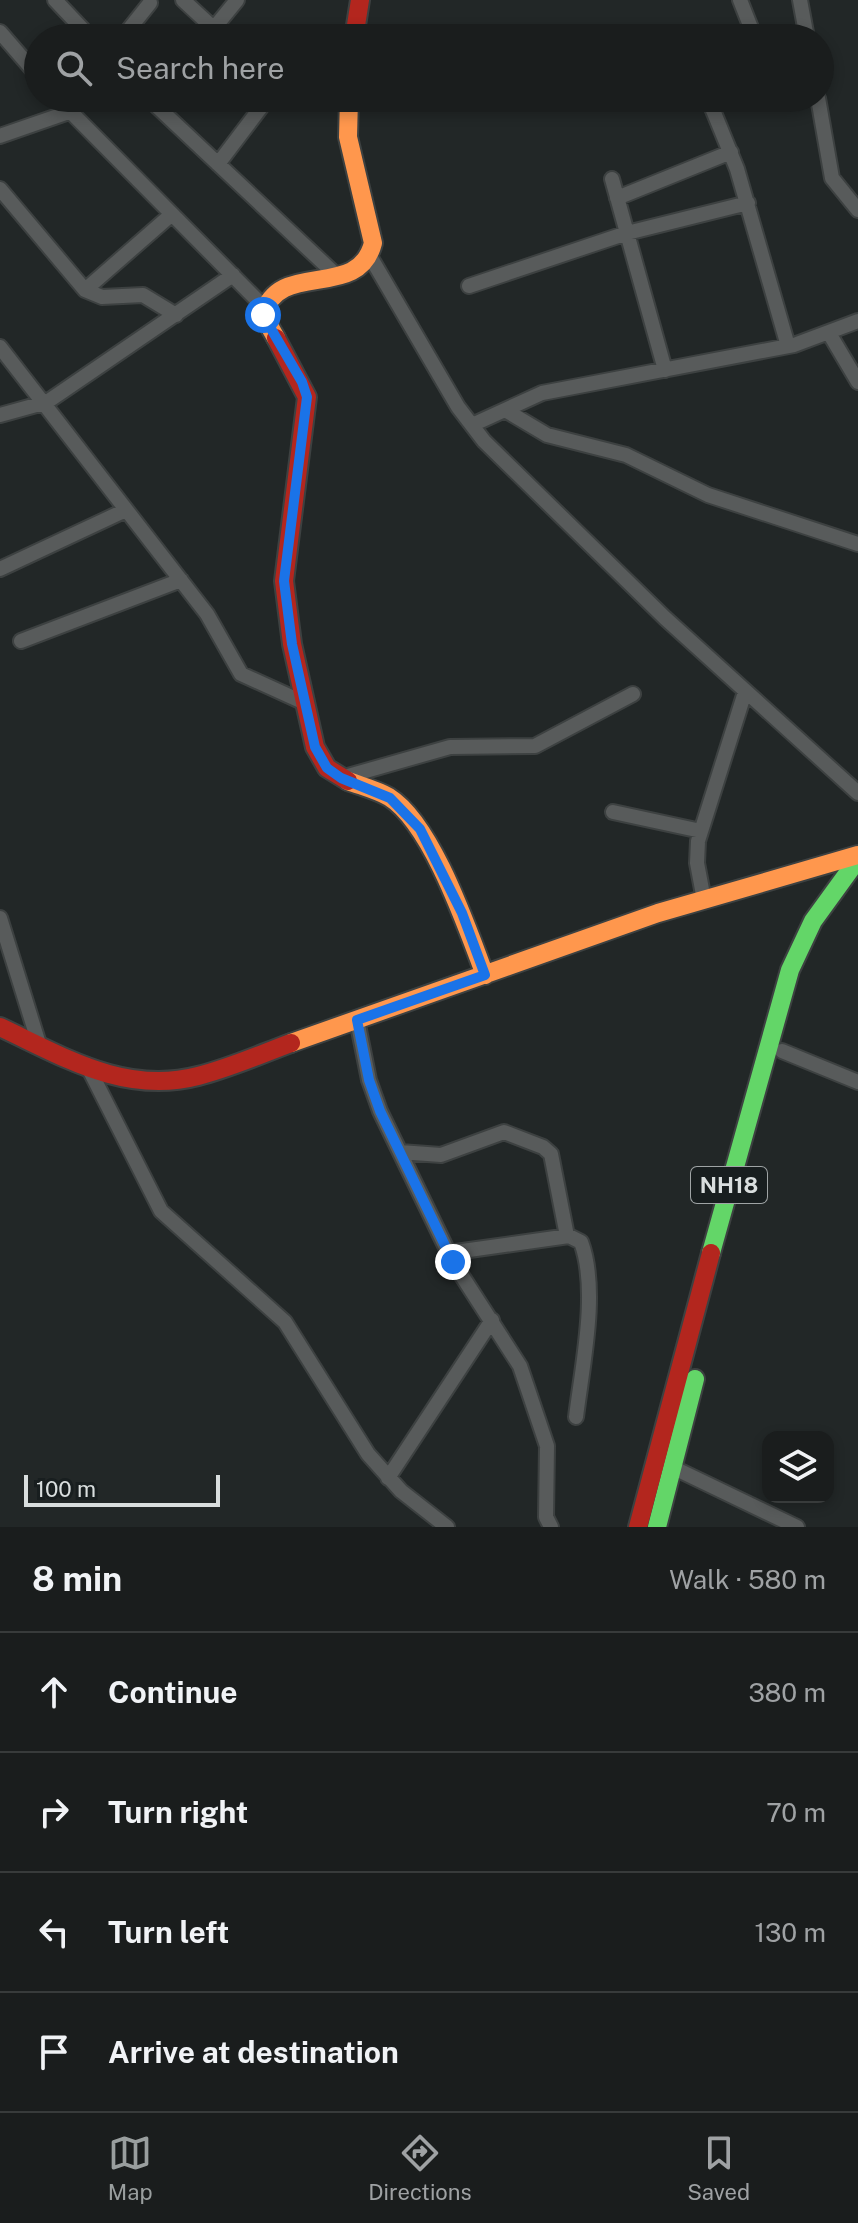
<!DOCTYPE html>
<html lang="en">
<head>
<meta charset="utf-8">
<style>
  body { margin:0; font-family:"Public Sans",sans-serif; background:#272a2a; color:#f1f3f6 }
  .controls { position:absolute; right:24px; bottom:24px; display:grid; overflow:hidden; border-radius:16px; box-shadow:0 4px 12px #0003 }
  .controls button { width:72px; height:72px; display:grid; place-items:center; padding:0; border:0; border-bottom:2px solid #383b3b; background:#1a1d1d; color:#f1f3f6; font:40px sans-serif }
  .scale { position:absolute; left:24px; bottom:20px; width:196px; box-sizing:border-box; padding-left:8px; border:4px solid #d9dede; border-top:0; font-size:22px; line-height:28px; white-space:nowrap; color:#d9dede; -webkit-text-stroke:6px #181e1f; paint-order:stroke }
  .stop { position:absolute; width:24px; height:24px; margin:-18px; border:6px solid #1a73e8; border-radius:50%; background:#fff }
  .stop.end { background:#1a73e8; border-color:#fff; box-shadow:0 2px 8px #0008 }
  .list { margin:0; padding:0; list-style:none }
  h2 { display:flex; justify-content:space-between; align-items:center; height:104px; margin:0; padding:0 32px; font-size:34px }
  h2 small { font-size:26px; font-weight:400; color:#9fa2a4 }
  .list li { display:grid; grid-template-columns:52px 1fr auto; gap:24px; align-items:center; box-sizing:border-box; height:120px; padding:0 32px; border-top:2px solid #383b3b }
  .list b { display:block; font-size:30px; white-space:nowrap }
  .list em { font-size:26px; font-style:normal; color:#9fa2a4 }
  .icon { flex:none; width:44px; height:44px; fill:none; stroke:currentColor; stroke-width:2; stroke-linecap:round; stroke-linejoin:round }
  .map { position:relative; flex:none; width:858px; height:1527px; overflow:hidden }
  .search { position:absolute; background:#1a1d1d; box-shadow:0 4px 12px #0003; left:24px; right:24px; top:24px; height:88px; display:flex; align-items:center; gap:20px; box-sizing:border-box; padding:0 28px; border-radius:44px; color:#9fa2a4; font-size:30px }
  .sheet { height:584px; background:#1a1d1d }
  nav { display:flex; justify-content:space-around; align-items:center; box-sizing:border-box; height:112px; border-top:2px solid #383b3b; background:#1a1d1d; font-size:22px; color:#9fa2a4 }
  nav a { display:grid; justify-items:center; gap:4px }
  nav .on { color:#999e9e }
  .map>svg:first-child { display:block }
  .lines { fill:none; stroke-linecap:round; stroke-linejoin:round }
  .street-casing { stroke:#3d4141; stroke-width:18 }
  .fast-casing { stroke:#3d4141; stroke-width:22 }
  .slow-casing { stroke:#3d4141; stroke-width:22 }
  .jam-casing { stroke:#3d4141; stroke-width:22 }
  .street { stroke:#585b5b; stroke-width:14 }
  .fast { stroke:#63d668; stroke-width:18 }
  .slow { stroke:#ff974d; stroke-width:18 }
  .jam { stroke:#b3261e; stroke-width:18 }
  .route { stroke:#1a73e8; stroke-width:10 }
  .labels { text-anchor:middle; stroke-width:7; stroke-linejoin:round; paint-order:stroke }
  .shield { fill:#181e1f; stroke:#9fa4a5; stroke-width:2 }
  .shield-label { font-size:22px; font-weight:bold; fill:#d9dede }
</style>
</head>
<body>
<div class="map">
<svg width="858" height="1527" viewBox="0 0 858 1527">
  <rect width="100%" height="100%" fill="#222727"/>
  <g class="lines">
    <defs>
      <path id="street" d="M55 0 91 38
        M183 0 224 38
        M740 0 755 38
        M800 0 807 38
        M0 32 38 76
        M122 38 150 3
        M206 38 237 0
        M57 98 263 306
        M148 98 336 275
        M708 98 737 169 788 346
        M818 98 832 178 858 210
        M0 136 69 112
        M218 164 268 98
        M612 179 665 370
        M0 189 85 290 102 297 143 295 176 315
        M617 198 731 152
        M371 258 458 407 484 441 665 618 858 793
        M469 286 627 233 748 203
        M85 290 172 214
        M829 333 858 382
        M0 347 207 614 241 674 307 704
        M505 410 547 435 626 455 708 495 858 544
        M0 415 47 402 233 275
        M472 425 542 393 794 345 858 321
        M0 569 126 510
        M21 641 181 580
        M341 778 450 747 535 746 633 694
        M613 812 701 831
        M704 900 697 863 698 841 745 692
        M0 918 39 1044
        M357 1020 369 1080 380 1111 453 1262 520 1366 547 1446 546 1517 551 1527
        M782 1051 858 1082
        M87 1065 161 1211 285 1322 368 1454 401 1491 447 1527
        M400 1152 441 1155 504 1132 543 1147 551 1154 567 1236
        M448 1253 569 1236 581 1242C599 1290 582 1367 576 1417
        M672 1467 797 1527
        M388 1478 492 1320"/>
      <path id="fast" d="M711 1253 790 970 813 921 858 859
        M657 1527 695 1379"/>
      <path id="slow" d="M276 338 263 315C279 258 358 302 373 243L348 137 349 98
        M348 781C361 786 377 790 389 797 432 824 467 928 485 975
        M291 1043 658 913 858 855"/>
      <path id="jam" d="M354 38 360 0
        M276 338 307 397 284 581 292 644 315 747 327 768 348 781
        M0 1027C64 1057 125 1095 198 1076 230 1068 261 1054 291 1043
        M638 1527 711 1253"/>
    </defs>
    <use href="#street" class="street-casing"/>
    <use href="#fast" class="fast-casing"/>
    <use href="#slow" class="slow-casing"/>
    <use href="#jam" class="jam-casing"/>
    <use href="#street" class="street"/>
    <use href="#fast" class="fast"/>
    <use href="#slow" class="slow"/>
    <use href="#jam" class="jam"/>
  </g>
  <g class="lines">
    <path class="route" d="M263 315 302 382 307 397 284 581 292 644 315 747 327 768 341 778 390 798 420 829 462 913 485 975 357 1020 369 1080 380 1111 453 1262"/>
  </g>
  <g class="labels">
    <rect class="shield" x="691" y="1167" width="76" height="36" rx="6"/>
    <g class="shield-label">
      <text x="729" y="1193">NH18</text>
    </g>
  </g>
</svg>
<div class="controls">
<button><svg class="icon" aria-label="layers" viewBox="0 0 24 24"><path d="M12 4l9 5-9 5-9-5zM3 14l9 5 9-5"/></svg></button>
</div>
<div class="scale">100 m</div>
<div class="stop" style="left:263px;top:315px"></div>
<div class="stop end" style="left:453px;top:1262px"></div>
<div class="search"><svg class="icon" aria-label="search" viewBox="0 0 24 24"><circle cx="10" cy="10" r="6"/><path d="M15 15l6 6"/></svg>Search here</div>
</div>
<section class="sheet">
<h2>8 min<small>Walk · 580 m</small></h2>
<ul class="list">
<li><svg class="icon" aria-label="ahead" viewBox="0 0 24 24"><path d="M12 20V5M6 11l6-6 6 6"/></svg><div><b>Continue</b></div><em>380 m</em></li>
<li><svg class="icon" aria-label="right" viewBox="0 0 24 24"><path d="M7 20v-9h11M14 6l5 5-5 5"/></svg><div><b>Turn right</b></div><em>70 m</em></li>
<li><svg class="icon" aria-label="left" viewBox="0 0 24 24"><path d="M17 20v-9H6M10 6l-5 5 5 5"/></svg><div><b>Turn left</b></div><em>130 m</em></li>
<li><svg class="icon" aria-label="arrive" viewBox="0 0 24 24"><path d="M6 21V4h12l-3 4 3 4H6"/></svg><div><b>Arrive at destination</b></div></li>
</ul>
</section>
<nav>
<a class="on"><svg class="icon" aria-label="map" viewBox="0 0 24 24"><path d="M3 6l6-2 6 2 6-2v14l-6 2-6-2-6 2zM9 4v14M15 6v14"/></svg>Map</a>
<a><svg class="icon" aria-label="directions" viewBox="0 0 24 24"><path d="M12 3l9 9-9 9-9-9zM9 14v-3h6M13 9l2 2-2 2"/></svg>Directions</a>
<a><svg class="icon" aria-label="saved" viewBox="0 0 24 24"><path d="M7 4h10v16l-5-4-5 4z"/></svg>Saved</a>
</nav>
</body>
</html>
